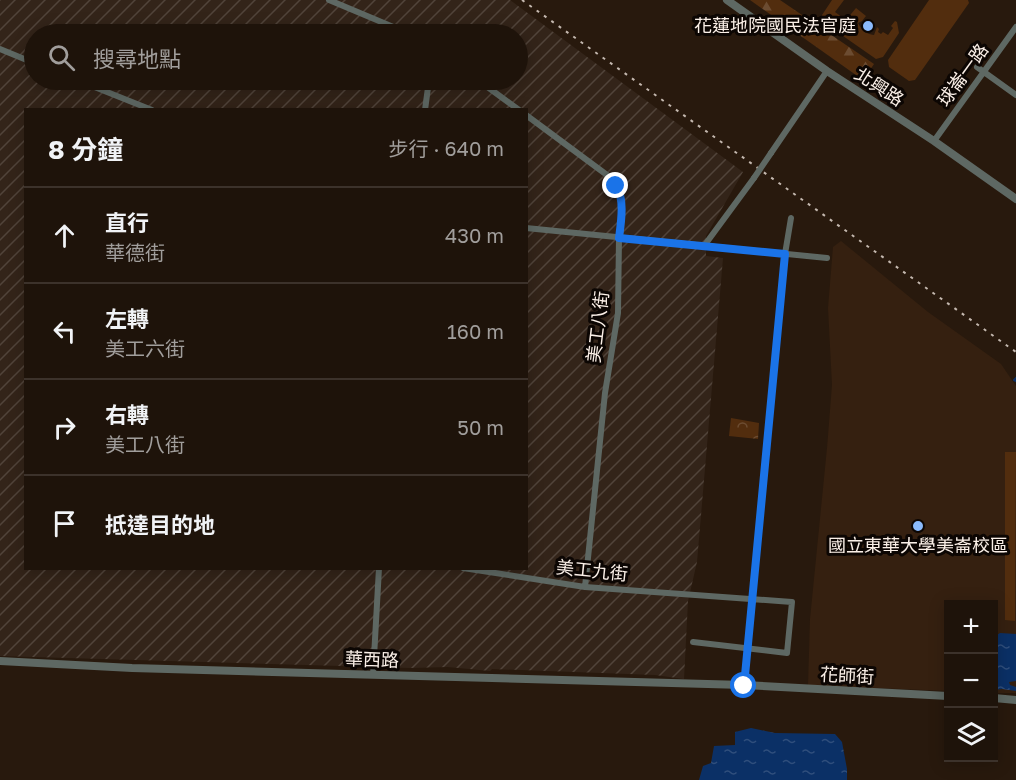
<!DOCTYPE html>
<html lang="zh-TW">
<head>
<meta charset="utf-8">
<style>
  body { margin:0; font-family:"Golos Text","Noto Sans TC",sans-serif; background:#261c13; color:#f1f3f6 }
  .controls { position:absolute; right:18px; bottom:18px; display:grid; overflow:hidden; border-radius:0px; box-shadow:0 3px 15px #0003 }
  .controls button { width:54px; height:54px; display:grid; place-items:center; padding:0; border:0; border-bottom:2px solid #3c322b; background:#1e130a; color:#f1f3f6; font:30px sans-serif }
  .stop { position:absolute; width:18px; height:18px; margin:-14px; border:4px solid #1a73e8; border-radius:50%; background:#fff }
  .stop.end { background:#1a73e8; border-color:#fff; box-shadow:0 2px 6px #0008 }
  .list { margin:0; padding:0; list-style:none }
  h2 { display:flex; justify-content:space-between; align-items:center; height:78px; margin:0; padding:0 24px; font-size:26px }
  h2 small { font-size:20px; font-weight:400; color:#a19e9c }
  .list li { display:grid; grid-template-columns:39px 1fr auto; gap:18px; align-items:center; box-sizing:border-box; height:96px; padding:0 24px; border-top:2px solid #3c322b }
  .list b { display:block; font-size:22px; white-space:nowrap }
  .list p { margin:0; font-size:20px; white-space:nowrap; color:#a19e9c }
  .list em { font-size:20px; font-style:normal; color:#a19e9c }
  .icon { flex:none; width:33px; height:33px; fill:none; stroke:currentColor; stroke-width:2; stroke-linecap:round; stroke-linejoin:round }
  .map { position:relative; flex:none; width:1016px; height:780px; overflow:hidden }
  .search { position:absolute; background:#1e130a; box-shadow:0 3px 15px #0003; left:24px; top:24px; width:504px; height:66px; display:flex; align-items:center; gap:15px; box-sizing:border-box; padding:0 21px; border-radius:33px; color:#a19e9c; font-size:22px }
  .panel { position:absolute; background:#1e130a; box-shadow:0 3px 15px #0003; left:24px; top:108px; width:504px; height:462px; border-radius:0px }
  .map>svg:first-child { display:block }
  .industrial { fill:url(#industrial-furrows); fill-rule:evenodd }
  .built { fill:#352010 }
  .forest { fill:url(#forest-firs) }
  .park { fill:url(#park-crowns) }
  .garden { fill:#522d0e }
  .water { fill:url(#water-ripples) }
  .lines { fill:none; stroke-linecap:round; stroke-linejoin:round }
  .stream { stroke:#0b3066; stroke-width:2 }
  .minor { stroke:#5e6863; stroke-width:6 }
  .tertiary { stroke:#5e6863; stroke-width:8 }
  .rail { stroke:#c4b8af; stroke-width:2; stroke-dasharray:3 6; stroke-linecap:butt }
  .minor-bridge { stroke:#5e6863; stroke-width:6 }
  .route { stroke:#1a73e8; stroke-width:8 }
  .poi-dot { fill:#8abafc; stroke:#0c0603; stroke-width:2 }
  .labels { text-anchor:middle; stroke-width:6; stroke-linejoin:round; paint-order:stroke }
  .poi-label { font-size:18px; fill:#fbf0e8; stroke:#0c0603; text-anchor:end }
  .street-label { font-size:18px; fill:#fbf0e8; stroke:#0c0603 }
</style>
</head>
<body>
<div class="map">
<svg width="1016" height="780" viewBox="0 0 1016 780">
  <defs>
    <pattern id="industrial-furrows" width="10" height="10" patternUnits="userSpaceOnUse" patternTransform="scale(1.5)"><rect width="10" height="10" fill="#332419"/><path d="M-1 1l2-2M0 10L10 0M9 11l2-2" fill="none" stroke="#51443a"/></pattern>
    <pattern id="forest-firs" width="22" height="20" patternUnits="userSpaceOnUse" patternTransform="scale(1.5)"><rect width="22" height="20" fill="#522d0e"/><path d="M5 1l3.5 6h-7zM16 11l3.5 6h-7z" fill="#6c4c31"/></pattern>
    <pattern id="park-crowns" width="20" height="18" patternUnits="userSpaceOnUse" patternTransform="scale(1.5)"><rect width="20" height="18" fill="#522d0e"/><path d="M2 6a3 3 0 1 1 6 0M12 15a3 3 0 1 1 6 0" fill="none" stroke="#6c4c31"/></pattern>
    <pattern id="water-ripples" width="26" height="14" patternUnits="userSpaceOnUse" patternTransform="scale(1.5)"><rect width="26" height="14" fill="#0b3066"/><path d="M2 4q2-2 4 0t4 0M15 11q2-2 4 0t4 0" fill="none" stroke="#2f4e7c"/></pattern>
  </defs>
  <rect width="100%" height="100%" fill="#28190d"/>
  <path class="industrial" d="M0 0H510L743 172 706 236V256L723 258 697 562 688 601 684 679 655 675 492 669 490 671 448 667 411 668 0 656ZM34 34H518V80H34ZM26 110H526V568H26Z"/>
  <path class="built" d="M841 241 928 312 1001 364 1016 386V693H994V604H948V691L808 685 810 619 827 448 832 385 828 308 833 247Z"/>
  <path class="forest" d="M750 0H780L874 64 863 80Z"/>
  <path class="park" d="M731 418 759 423 758 439 729 436Z"/>
  <path class="garden" d="M832 0H844L835 12 846 20 856 8 866 16 862 21 858 23C862 31 866 34 874 35L877 27 879 29 878 32 881 34 883 32 888 35 893 28 891 26 895 21 897 22 899 33 883 57 876 59 823 22 822 15Z
    M929 0H968L969 3 915 80 909 81 889 67 888 60Z
    M1005 452H1016L1015 621 1005 620Z"/>
  <path class="water" d="M1000 633 1016 634V681L1009 682 1010 685 1016 687V691L1002 689 994 690V637Z
    M751 728 775 733 835 734 842 742 847 769V780H699L703 766 711 763 714 746 735 745V732Z"/>
  <g class="lines">
    <path class="stream" d="M1016 378 1014 380 1016 381"/>
    <path class="minor" d="M329 0 410 34
      M0 49 34 63
      M977 67 1016 95
      M77 80 152 110
      M478 80 519 110
      M425 110 429 80
      M526 115 607 175 620 191 622 216 619 238 618 313 605 393 585 587
      M934 141 1016 27
      M771 153 827 71
      M526 228 827 258
      M704 246 754 178
      M463 568 585 587 792 602 787 653 693 642
      M373 675 379 568
      M744 685 785 254 791 218"/>
    <path class="tertiary" d="M727 0 827 71 934 141 1016 199
      M0 661 132 668 744 685 948 696
      M994 698 1016 700"/>
    <path class="rail" d="M522 0 1016 352"/>
    <path class="minor-bridge" d="M754 178 771 153"/>
  </g>
  <g class="lines">
    <path class="route" d="M616 186C625 198 621 223 619 238L785 254 744 686"/>
  </g>
  <g class="poi-dot">
    <circle cx="868" cy="26" r="6"/>
    <circle cx="918" cy="526" r="6"/>
  </g>
  <g class="labels">
    <g class="poi-label">
      <text x="856" y="32">花蓮地院國民法官庭</text>
      <text x="918" y="552" text-anchor="middle">國立東華大學美崙校區</text>
    </g>
    <g class="street-label">
      <text transform="translate(963 75) rotate(-54)" y="6">球崙一路</text>
      <text transform="translate(879 87) rotate(33)" y="6">北興路</text>
      <text transform="translate(598 327) rotate(-83)" y="6">美工八街</text>
      <text transform="translate(592 571) rotate(6)" y="6">美工九街</text>
      <text transform="translate(372 660) rotate(2)" y="6">華西路</text>
      <text transform="translate(847 676) rotate(3)" y="6">花師街</text>
    </g>
  </g>
</svg>
<div class="controls">
<button>+</button>
<button>−</button>
<button><svg class="icon" aria-label="layers" viewBox="0 0 24 24"><path d="M12 4l9 5-9 5-9-5zM3 14l9 5 9-5"/></svg></button>
</div>
<div class="stop" style="left:744px;top:686px"></div>
<div class="stop end" style="left:616px;top:186px"></div>
<div class="search"><svg class="icon" aria-label="search" viewBox="0 0 24 24"><circle cx="10" cy="10" r="6"/><path d="M15 15l6 6"/></svg>搜尋地點</div>
<section class="panel">
<h2>8 分鐘<small>步行 · 640 m</small></h2>
<ul class="list">
<li><svg class="icon" aria-label="ahead" viewBox="0 0 24 24"><path d="M12 20V5M6 11l6-6 6 6"/></svg><div><b>直行</b><p>華德街</p></div><em>430 m</em></li>
<li><svg class="icon" aria-label="left" viewBox="0 0 24 24"><path d="M17 20v-9H6M10 6l-5 5 5 5"/></svg><div><b>左轉</b><p>美工六街</p></div><em>160 m</em></li>
<li><svg class="icon" aria-label="right" viewBox="0 0 24 24"><path d="M7 20v-9h11M14 6l5 5-5 5"/></svg><div><b>右轉</b><p>美工八街</p></div><em>50 m</em></li>
<li><svg class="icon" aria-label="arrive" viewBox="0 0 24 24"><path d="M6 21V4h12l-3 4 3 4H6"/></svg><div><b>抵達目的地</b></div></li>
</ul>
</section>
</div>
</body>
</html>
